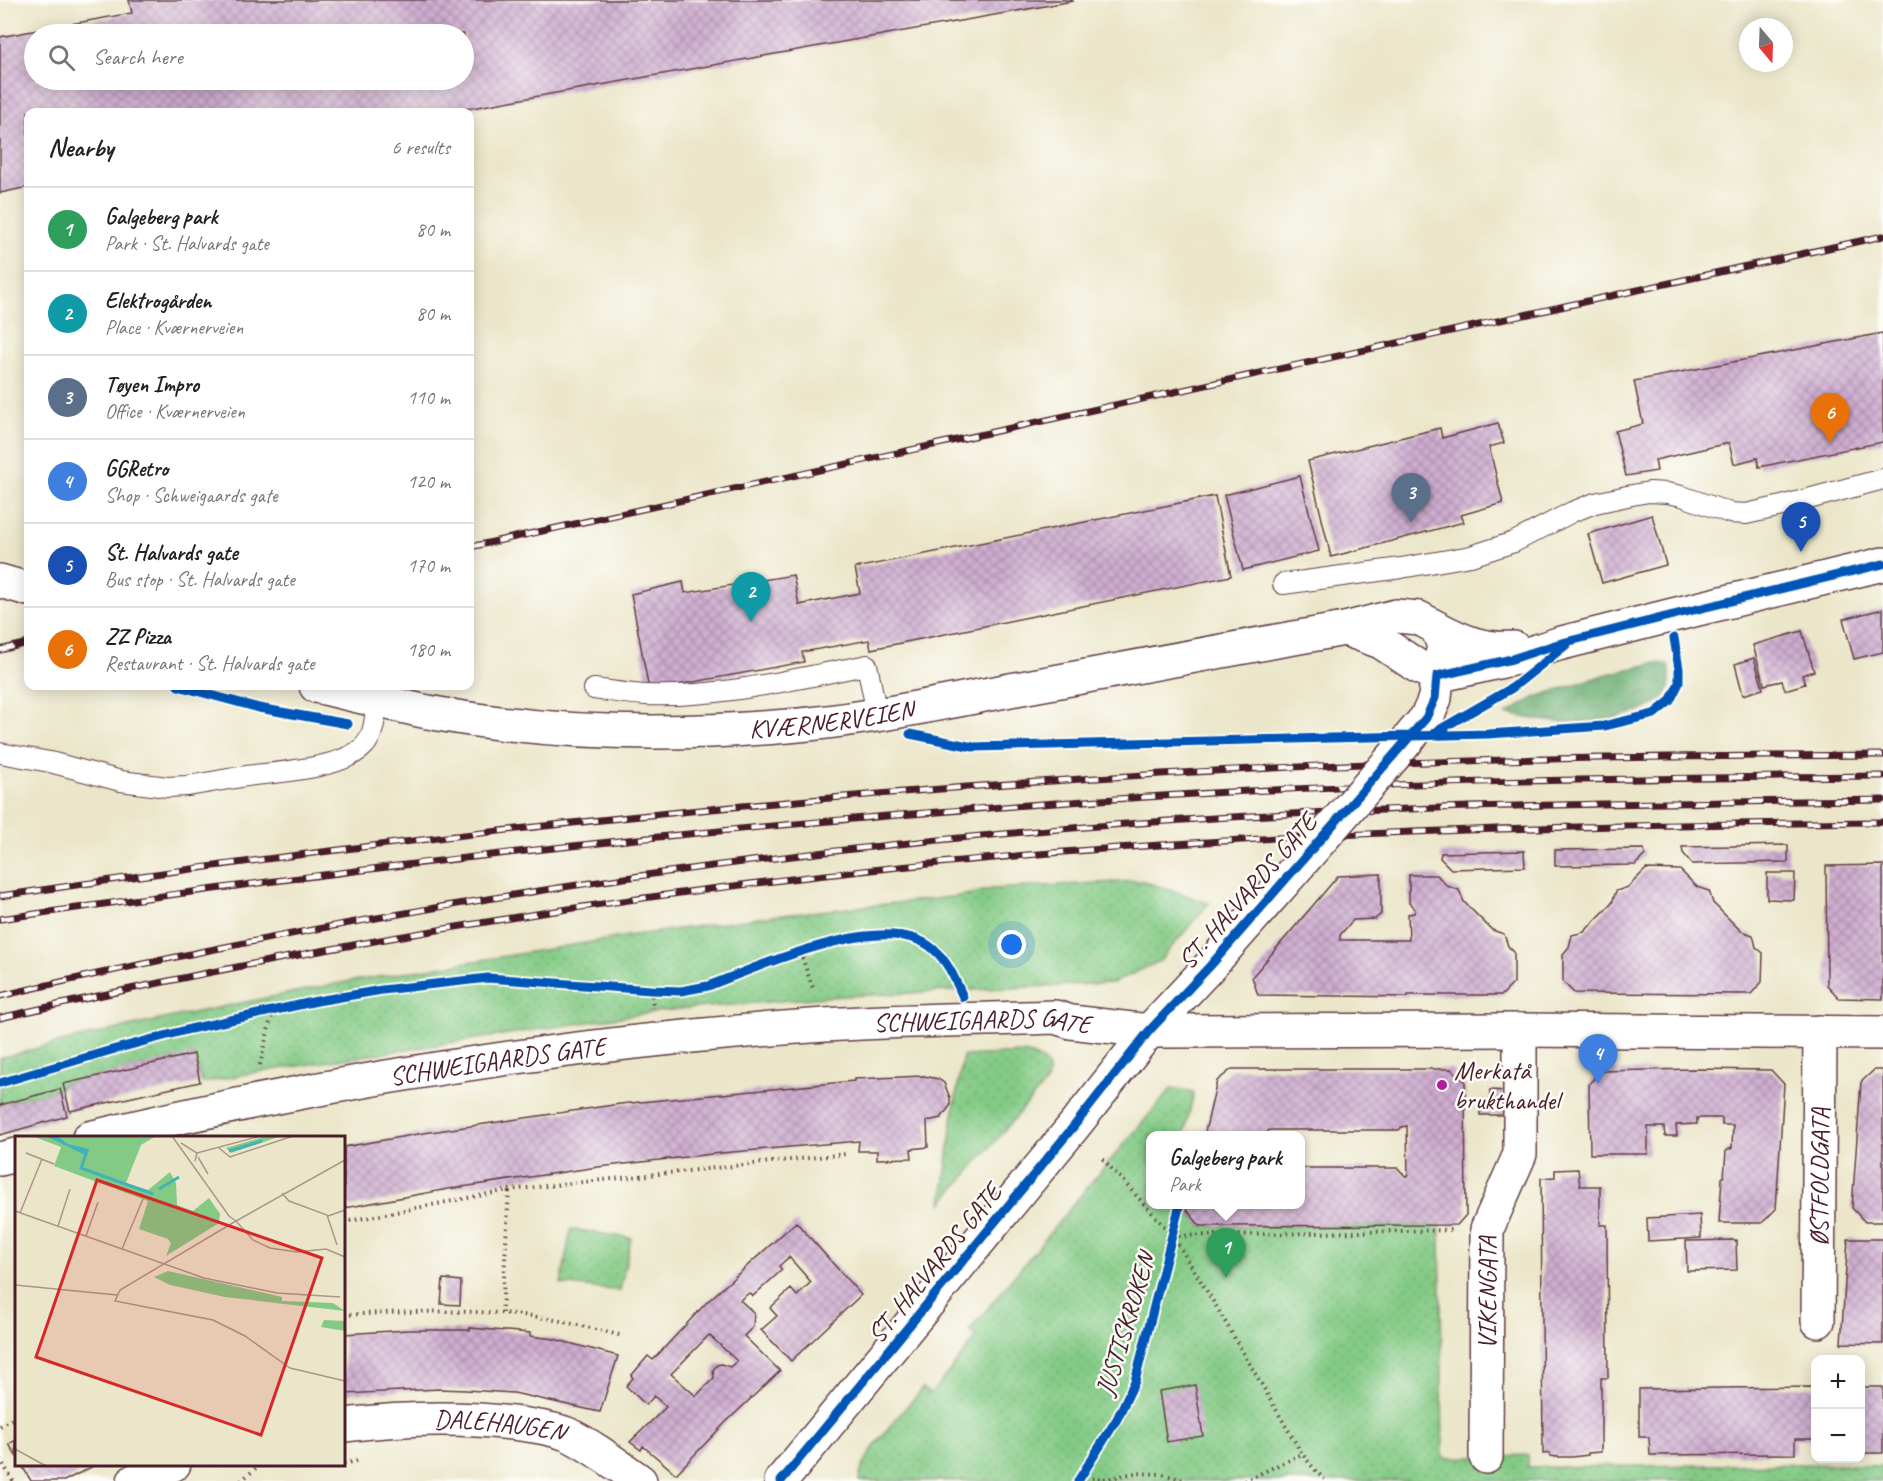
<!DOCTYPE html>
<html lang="en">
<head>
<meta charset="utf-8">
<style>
  body { margin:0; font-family:Caveat,sans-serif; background:#f6f6f6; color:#222 }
  .controls { position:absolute; right:18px; bottom:18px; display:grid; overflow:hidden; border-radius:12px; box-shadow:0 3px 15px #0003 }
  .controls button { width:54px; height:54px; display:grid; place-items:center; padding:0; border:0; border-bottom:2px solid #e0e0e0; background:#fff; color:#222; font:30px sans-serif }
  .compass { position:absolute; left:1739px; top:18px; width:54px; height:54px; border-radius:50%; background:#fff; box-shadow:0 3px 15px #0003; rotate:161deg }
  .you { position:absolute; left:1012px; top:945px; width:21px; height:21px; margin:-15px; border:4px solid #fff; border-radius:50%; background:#1a73e8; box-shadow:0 0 0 9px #1a73e833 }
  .badge { display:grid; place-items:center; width:39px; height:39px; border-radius:50%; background:#0f766e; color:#fff; font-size:20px; font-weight:700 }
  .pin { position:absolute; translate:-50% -50px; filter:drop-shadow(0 2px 3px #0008) }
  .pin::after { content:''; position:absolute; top:32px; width:21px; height:18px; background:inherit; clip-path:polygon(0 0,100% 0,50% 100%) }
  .popup { position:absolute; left:1146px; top:1131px; width:159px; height:78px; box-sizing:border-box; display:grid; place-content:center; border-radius:12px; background:#fff; filter:drop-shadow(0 2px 4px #0005); font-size:20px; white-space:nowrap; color:#767676 }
  .popup b { font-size:22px; color:#222 }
  .popup::after { content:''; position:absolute; left:50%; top:100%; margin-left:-12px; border:12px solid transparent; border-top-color:#fff }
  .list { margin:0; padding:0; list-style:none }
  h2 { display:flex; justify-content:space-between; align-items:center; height:78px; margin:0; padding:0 24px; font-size:26px }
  h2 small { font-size:20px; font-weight:400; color:#767676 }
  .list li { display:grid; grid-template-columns:39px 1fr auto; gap:18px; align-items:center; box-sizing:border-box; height:84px; padding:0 24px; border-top:2px solid #e0e0e0 }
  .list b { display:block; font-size:22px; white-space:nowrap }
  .list p { margin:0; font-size:20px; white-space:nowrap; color:#767676 }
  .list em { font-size:20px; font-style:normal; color:#767676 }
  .icon { flex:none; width:33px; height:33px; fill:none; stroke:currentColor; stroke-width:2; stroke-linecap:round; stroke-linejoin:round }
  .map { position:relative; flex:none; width:1883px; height:1481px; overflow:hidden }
  .search { position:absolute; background:#fff; box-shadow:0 3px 15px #0003; left:24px; top:24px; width:450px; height:66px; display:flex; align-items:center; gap:15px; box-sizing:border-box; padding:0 21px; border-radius:33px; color:#767676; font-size:22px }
  .panel { position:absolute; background:#fff; box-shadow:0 3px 15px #0003; left:24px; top:108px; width:450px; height:582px; border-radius:12px }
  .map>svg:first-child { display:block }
  .green { fill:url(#green-dots); stroke:#667458; stroke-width:1.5 }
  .forest { fill:url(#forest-crowns); stroke:#5a664e; stroke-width:1.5 }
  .building { fill:url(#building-cross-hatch); fill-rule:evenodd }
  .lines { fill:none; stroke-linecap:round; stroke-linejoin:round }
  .lane-casing { stroke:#623d43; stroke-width:22 }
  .street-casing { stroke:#623d43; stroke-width:36 }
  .secondary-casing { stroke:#623d43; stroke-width:36 }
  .primary-casing { stroke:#623d43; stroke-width:36 }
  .path { stroke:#623d43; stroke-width:4; stroke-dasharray:1.5 4.5; stroke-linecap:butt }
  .lane { stroke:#fff; stroke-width:20 }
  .street { stroke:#fff; stroke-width:33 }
  .secondary { stroke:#fff; stroke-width:33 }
  .primary { stroke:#fff; stroke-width:33 }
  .rail-casing { stroke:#4a1f2b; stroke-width:7 }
  .rail { stroke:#fdfcf7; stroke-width:4.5; stroke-dasharray:14; stroke-linecap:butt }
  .primary-bridge-casing { stroke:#623d43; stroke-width:36; stroke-linecap:butt }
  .primary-bridge { stroke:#fff; stroke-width:33 }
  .cycleway-casing { stroke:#fdfcf7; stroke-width:13 }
  .cycleway { stroke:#0057b8; stroke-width:9 }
  .poi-dot { fill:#b5179e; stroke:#fdfcf7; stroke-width:2 }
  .labels { text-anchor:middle; stroke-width:5; stroke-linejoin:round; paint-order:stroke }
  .street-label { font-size:26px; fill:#4a1f2b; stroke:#fdfcf7 }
  .poi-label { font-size:26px; fill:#4a1f2b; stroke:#fdfcf7; text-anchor:start }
  .inset-river { fill:none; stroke:#42b2b8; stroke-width:3 }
  .inset-road { fill:none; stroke:#ab968a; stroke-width:1.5 }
  .view { fill:#d62828; fill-opacity:0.15; stroke:#d62828; stroke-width:3 }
  .inset-edge { fill:none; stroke:#4a1f2b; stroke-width:3 }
</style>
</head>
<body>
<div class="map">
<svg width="1883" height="1481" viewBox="0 0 1883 1481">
  <defs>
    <pattern id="green-dots" width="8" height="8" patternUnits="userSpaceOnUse" patternTransform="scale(1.5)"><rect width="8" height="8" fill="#83ca85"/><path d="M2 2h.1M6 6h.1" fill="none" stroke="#73ad73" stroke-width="1.8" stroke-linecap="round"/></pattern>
    <pattern id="forest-crowns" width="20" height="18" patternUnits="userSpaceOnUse" patternTransform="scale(1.5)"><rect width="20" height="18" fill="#6aae72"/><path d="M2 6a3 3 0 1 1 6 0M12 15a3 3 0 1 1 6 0" fill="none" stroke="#598d5e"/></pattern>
    <pattern id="building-cross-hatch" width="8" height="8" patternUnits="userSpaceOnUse" patternTransform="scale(1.5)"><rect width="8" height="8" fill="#cfaed1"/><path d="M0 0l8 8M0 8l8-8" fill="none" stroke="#aa8daa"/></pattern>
  </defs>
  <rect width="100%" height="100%" fill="#fdfcf7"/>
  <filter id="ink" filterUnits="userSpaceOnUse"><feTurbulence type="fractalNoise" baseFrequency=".0167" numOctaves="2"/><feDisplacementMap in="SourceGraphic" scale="12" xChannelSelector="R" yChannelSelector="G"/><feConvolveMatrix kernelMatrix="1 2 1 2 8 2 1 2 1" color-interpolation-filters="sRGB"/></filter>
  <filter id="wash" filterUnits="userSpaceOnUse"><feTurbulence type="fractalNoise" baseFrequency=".008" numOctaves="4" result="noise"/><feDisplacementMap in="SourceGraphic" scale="24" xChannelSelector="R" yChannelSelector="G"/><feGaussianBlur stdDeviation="1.35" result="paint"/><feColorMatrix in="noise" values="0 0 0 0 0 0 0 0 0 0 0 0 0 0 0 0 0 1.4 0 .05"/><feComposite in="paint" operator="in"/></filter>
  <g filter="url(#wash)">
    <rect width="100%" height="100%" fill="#ebe6c9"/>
    <path class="green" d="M1134 881H1143L1209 903 1160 961 1113 983 826 997 660 1011 252 1073 202 1083 194 1055 63 1084 60 1089 0 1105V1058L61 1042 168 1018 335 984 628 936 773 916 961 896 992 889Z
      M1025 1053C1041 1058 1052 1062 1047 1081L942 1203 953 1114 963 1056Z
      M1172 1088 1194 1092 1184 1135 1151 1136V1204L1168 1205 1187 1210 1201 1226 1440 1225 1443 1458 1528 1455V1467H1547L1799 1464 1883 1466V1481H859C862 1452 904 1411 923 1388L931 1394 977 1337 969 1331 1095 1178Z
      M571 1229 631 1238 620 1291 561 1284Z"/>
    <path class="forest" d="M1654 663 1668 664C1669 670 1671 681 1669 687 1660 718 1584 723 1557 722 1540 721 1523 717 1506 714L1536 697 1604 675Z"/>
    <g id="blocks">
      <path class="building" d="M129 0H1072L1073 1 449 112H28V187L0 193V37L132 13ZM34 34H464V80H34Z
        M1883 333V442L1759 467 1757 458 1734 464 1729 443 1655 460 1657 471 1626 476 1615 431 1643 424 1634 381Z
        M1498 423 1504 443 1489 447 1503 503 1461 515 1464 522 1331 557 1308 461 1440 428 1442 438Z
        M1300 476 1319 551 1243 570 1224 495Z
        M1215 496 1231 576 871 649 869 640 802 652 804 662 649 690 631 594 683 582 685 593 793 575 799 605 860 593 855 568Z
        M1652 515 1666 565 1602 583 1588 534Z
        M1883 609V652L1854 659 1843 619Z
        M1802 631 1814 671 1802 675 1805 684 1785 690 1782 681 1764 685 1753 645Z
        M1754 658 1763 689 1743 695 1735 664Z
        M1788 845V862L1692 864 1683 853 1682 847Z
        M1644 849 1645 855 1635 865 1555 866V850Z
        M1524 851 1525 867 1451 869 1440 858 1441 853Z
        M1883 865V999L1839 998 1827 985 1826 866Z
        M1646 869 1680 870 1697 887 1709 891 1713 903 1741 931 1753 935 1756 947 1763 953 1762 982 1751 994 1574 993 1563 982V954L1569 947 1572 935 1584 932 1612 903 1616 891 1628 887Z
        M1767 873H1795L1794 900 1767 899Z
        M1381 874V914L1375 919 1353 920 1340 935V940H1409L1408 914 1414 913 1415 909 1409 903V875H1437L1447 886 1459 890 1464 902 1492 930 1504 934 1508 946 1514 952V983L1502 995H1408V997L1258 995 1252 977 1338 876Z
        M194 1054 200 1082 70 1111 63 1084Z
        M1232 1069H1451L1465 1081 1466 1215 1457 1225 1200 1226 1187 1210 1188 1204H1301V1168H1398L1405 1176H1408L1407 1126 1402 1127 1399 1130H1269L1264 1136H1204L1217 1081Z
        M1695 1069 1771 1070 1784 1084 1776 1209 1762 1223H1719L1722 1178 1724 1177 1726 1151 1732 1148 1733 1125H1722V1118H1697V1124L1676 1125 1677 1136H1665L1664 1127H1648V1154H1590L1589 1084 1601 1071Z
        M1874 1070H1883V1222H1865L1852 1208 1861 1082Z
        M924 1076 938 1079 944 1083 950 1098V1106L941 1118 927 1121 928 1147 911 1149 912 1158 877 1159V1151H858L859 1141 721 1153 598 1167 448 1189 344 1208V1147L424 1133 620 1104 854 1081V1079Z
        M60 1089 67 1116 0 1135V1105Z
        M1490 1090 1505 1091V1115H1480V1100H1490Z
        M1578 1169 1580 1186H1600V1225H1607L1608 1378H1601V1452L1588 1453V1455L1572 1457H1557L1550 1456V1453L1543 1454 1541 1178 1555 1177V1170Z
        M1700 1215 1701 1238 1648 1241 1647 1218Z
        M796 1222 861 1295 791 1361 761 1330 777 1316 770 1308 791 1289 797 1296 811 1282 789 1257 779 1266 782 1270 753 1296 749 1293 740 1300 754 1313 753 1327 744 1336 780 1371 725 1423 676 1474 643 1446 641 1450 630 1442 666 1407 654 1396 646 1405 626 1386 633 1378 631 1376 648 1356 653 1360 707 1302ZM709 1335 737 1361 730 1367 721 1364 717 1365 713 1370 714 1378 696 1396 671 1374Z
        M1848 1239H1883V1344L1841 1343Z
        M1736 1240 1737 1270 1687 1271 1686 1241Z
        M443 1279 461 1281 460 1305 441 1304Z
        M470 1328 530 1333V1336L554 1339 618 1356 600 1412 514 1393 466 1390 439 1389 344 1394V1334L408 1330H470Z
        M1195 1385 1203 1436 1167 1442 1159 1391Z
        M1816 1387V1439H1795V1454L1650 1455 1649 1437H1639V1389Z
        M1860 1387H1883V1453H1860Z
        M16 1440V1456L9 1444Z
        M21 1464H97L64 1481H31Z"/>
    </g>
  </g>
  <g filter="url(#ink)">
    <use href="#blocks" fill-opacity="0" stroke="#623d43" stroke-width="1.5"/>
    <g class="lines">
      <defs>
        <path id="lane" d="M1283 584 1401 568 1471 556 1514 542 1572 512 1595 503 1632 495 1649 492 1667 493 1682 496 1730 513 1746 514 1782 506 1883 479
          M594 689C611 691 628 694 645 695 719 698 794 679 867 665L877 714
          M0 753 50 762 121 781 167 787 187 786C207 783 227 779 247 776 277 772 344 769 365 745 375 733 375 715 377 701"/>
        <g id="street">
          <path id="s1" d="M89 1138C330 1080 577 1042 825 1025 901 1020 979 1020 1055 1017L1071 1022 1149 1031"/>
          <path d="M0 1159 16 1155"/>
          <path id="s2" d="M1818 1321 1820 1032"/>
          <path id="s3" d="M344 1425C404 1418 466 1416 527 1425 540 1427 554 1429 567 1434 593 1446 617 1465 640 1481"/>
          <path id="s4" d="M1486 1457 1487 1229 1520 1154V1030"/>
          <path d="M134 1481 174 1464"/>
        </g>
        <path id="secondary" d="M1437 628C1464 642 1482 650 1514 648
          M1437 676 1512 659 1558 644 1669 616 1883 564
          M1149 1031 1520 1030 1883 1033"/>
        <g id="primary">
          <path d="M0 581 28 589"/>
          <path d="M1345 629 1381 642 1417 666 1437 676"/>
          <path id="s5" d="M316 686C354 695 391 704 428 712 544 734 671 736 788 726 865 720 940 703 1016 689 1125 669 1235 648 1345 629L1396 616 1419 618 1437 628 1444 646 1437 676 1435 698 1431 708 1426 718 1395 755"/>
          <path d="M781 1481 1074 1126 1149 1031 1210 966 1285 881"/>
        </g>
      </defs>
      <use href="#lane" class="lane-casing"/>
      <use href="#street" class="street-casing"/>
      <use href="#secondary" class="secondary-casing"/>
      <use href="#primary" class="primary-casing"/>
      <path class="path" d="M800 952 814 991
        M651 990 653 1006
        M260 1065 273 1010
        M1103 1159 1173 1236 1216 1306 1302 1454 1317 1472 1326 1481
        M344 1222 509 1190 846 1154
        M1173 1236 1453 1230
        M502 1313 509 1190
        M344 1315C396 1312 448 1310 500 1313 542 1315 582 1326 623 1336
        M0 1426 16 1417
        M0 1459 13 1481
        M285 1464 298 1468 338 1464
        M344 1464 360 1460
        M1080 1477 1106 1479 1135 1473 1162 1474 1187 1481
        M241 1481 255 1469 264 1464
        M1244 1481 1302 1454"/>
      <use href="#lane" class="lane"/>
      <use href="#street" class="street"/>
      <use href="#secondary" class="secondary"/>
      <use href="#primary" class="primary"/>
      <defs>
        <path id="rail" d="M470 547 1883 236
          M0 650 28 643
          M0 896C385 839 773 797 1161 774 1402 759 1642 757 1883 755
          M0 919C385 862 773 820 1162 796 1402 781 1642 778 1883 776
          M0 996C384 906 775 847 1168 821 1406 805 1645 803 1883 800
          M0 1018C350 937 706 880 1064 852 1336 830 1610 825 1883 822"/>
      </defs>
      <use href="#rail" class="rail-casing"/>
      <use href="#rail" class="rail"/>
      <defs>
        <path id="primary-bridge" d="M1285 881 1395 755"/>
      </defs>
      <use href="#primary-bridge" class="primary-bridge-casing"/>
      <use href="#primary-bridge" class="primary-bridge"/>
      <defs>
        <path id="cycleway" d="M178 686 259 708 348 724
          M1434 733 1512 688 1566 645
          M910 734 973 747 1488 734 1604 726 1654 714 1670 701 1679 683V669L1674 638
          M0 1083 108 1051 190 1029 317 1001 382 990 488 978 651 990 681 991 708 986C759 967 884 909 932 948 948 961 955 979 963 997
          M781 1481 1074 1126 1149 1031 1210 966 1426 718 1435 698 1437 676 1512 659 1558 644 1669 616 1883 564
          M1078 1481 1117 1419 1135 1381 1180 1204"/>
      </defs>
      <use href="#cycleway" class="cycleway-casing"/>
      <use href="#cycleway" class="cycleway"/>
    </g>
  </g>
  <circle class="poi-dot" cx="1442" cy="1085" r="6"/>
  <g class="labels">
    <g class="street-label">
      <text dy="9" stroke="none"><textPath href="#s5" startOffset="520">KVÆRNERVEIEN</textPath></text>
      <text transform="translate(1247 891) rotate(-49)" y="9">ST. HALVARDS GATE</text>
      <text dy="9" stroke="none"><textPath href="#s1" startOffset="903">SCHWEIGAARDS GATE</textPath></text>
      <text dy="9" stroke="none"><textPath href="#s1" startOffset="416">SCHWEIGAARDS GATE</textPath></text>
      <text dy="9" stroke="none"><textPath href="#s2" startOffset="144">ØSTFOLDGATA</textPath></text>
      <text transform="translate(934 1263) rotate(-51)" y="9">ST. HALVARDS GATE</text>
      <text dy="9" stroke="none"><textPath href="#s4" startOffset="164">VIKENGATA</textPath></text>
      <text transform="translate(1125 1324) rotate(-73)" y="9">JUSTISKROKEN</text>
      <text dy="9" stroke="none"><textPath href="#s3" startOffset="156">DALEHAUGEN</textPath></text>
    </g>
    <g class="poi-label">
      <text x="1454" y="1079">Merkatå<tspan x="1454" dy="30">brukthandel</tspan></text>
    </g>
  </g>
  <g transform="translate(15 1136)">
    <rect width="330" height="330" fill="#ebe6c9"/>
    <path d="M17 0H141L126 9 111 47 133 54 155 36 161 47 162 69 178 75 194 62 205 78 204 87 151 120 156 107 153 103 124 93 133 65 39 30 46 11ZM252 0H266L216 17 211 12ZM153 135 267 161V165L318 167 330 175 210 161 155 149 139 141ZM309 184 330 185V195L306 191Z" fill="#83ca85"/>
    <path d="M94 0H124L115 24 89 15Z" fill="#83ca85"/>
    <path d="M31 0H42L53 8 74 13 72 20Z" fill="#42b2b8"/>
    <path class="inset-river" d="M214 15 247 5M71 18 66 32 138 58M144 53 164 41"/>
    <path class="inset-road" d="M157 0 214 80 221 85M166 7 182 17 180 25M204 12 215 21 278 0M11 17 39 28M182 17 246 0M183 21 193 38M267 57 274 65 312 79 322 109M0 75 189 142 262 157 325 161M5 77 27 23M313 80 330 74M221 85 330 24M221 85 238 104 255 112 282 116 311 113 330 121M221 85 105 154 100 165 198 184 230 200 275 232 330 245M43 90 55 53M71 100 83 66M107 113 128 63M0 149 102 159M0 313 31 330"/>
    <path class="view" d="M82 44 307 122 246 299 21 221Z"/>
    <rect width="330" height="330" class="inset-edge"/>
  </g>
</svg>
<div class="controls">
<button>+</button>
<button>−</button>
</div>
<svg class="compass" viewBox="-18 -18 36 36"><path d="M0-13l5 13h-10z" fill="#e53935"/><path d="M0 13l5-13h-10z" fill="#767676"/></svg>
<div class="you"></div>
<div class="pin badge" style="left:1226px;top:1278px;background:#2e9e5b">1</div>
<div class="popup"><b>Galgeberg park</b>Park</div>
<div class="pin badge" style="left:751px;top:622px;background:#0f9aa8">2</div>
<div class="pin badge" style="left:1411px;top:523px;background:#5c6f8a">3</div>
<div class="pin badge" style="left:1598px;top:1084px;background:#3f7fe0">4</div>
<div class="pin badge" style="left:1801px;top:552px;background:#1a4fb4">5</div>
<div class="pin badge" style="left:1830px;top:443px;background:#e8710a">6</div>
<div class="search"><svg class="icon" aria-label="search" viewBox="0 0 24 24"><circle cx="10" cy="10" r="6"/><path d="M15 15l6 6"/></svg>Search here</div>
<section class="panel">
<h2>Nearby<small>6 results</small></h2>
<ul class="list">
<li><span class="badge" style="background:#2e9e5b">1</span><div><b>Galgeberg park</b><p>Park · St. Halvards gate</p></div><em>80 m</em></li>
<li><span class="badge" style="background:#0f9aa8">2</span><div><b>Elektrogården</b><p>Place · Kværnerveien</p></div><em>80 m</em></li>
<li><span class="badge" style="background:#5c6f8a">3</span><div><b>Tøyen Impro</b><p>Office · Kværnerveien</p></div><em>110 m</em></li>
<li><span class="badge" style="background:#3f7fe0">4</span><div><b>GGRetro</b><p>Shop · Schweigaards gate</p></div><em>120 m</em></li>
<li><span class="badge" style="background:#1a4fb4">5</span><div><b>St. Halvards gate</b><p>Bus stop · St. Halvards gate</p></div><em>170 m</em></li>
<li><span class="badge" style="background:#e8710a">6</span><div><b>ZZ Pizza</b><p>Restaurant · St. Halvards gate</p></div><em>180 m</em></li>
</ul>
</section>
</div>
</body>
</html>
